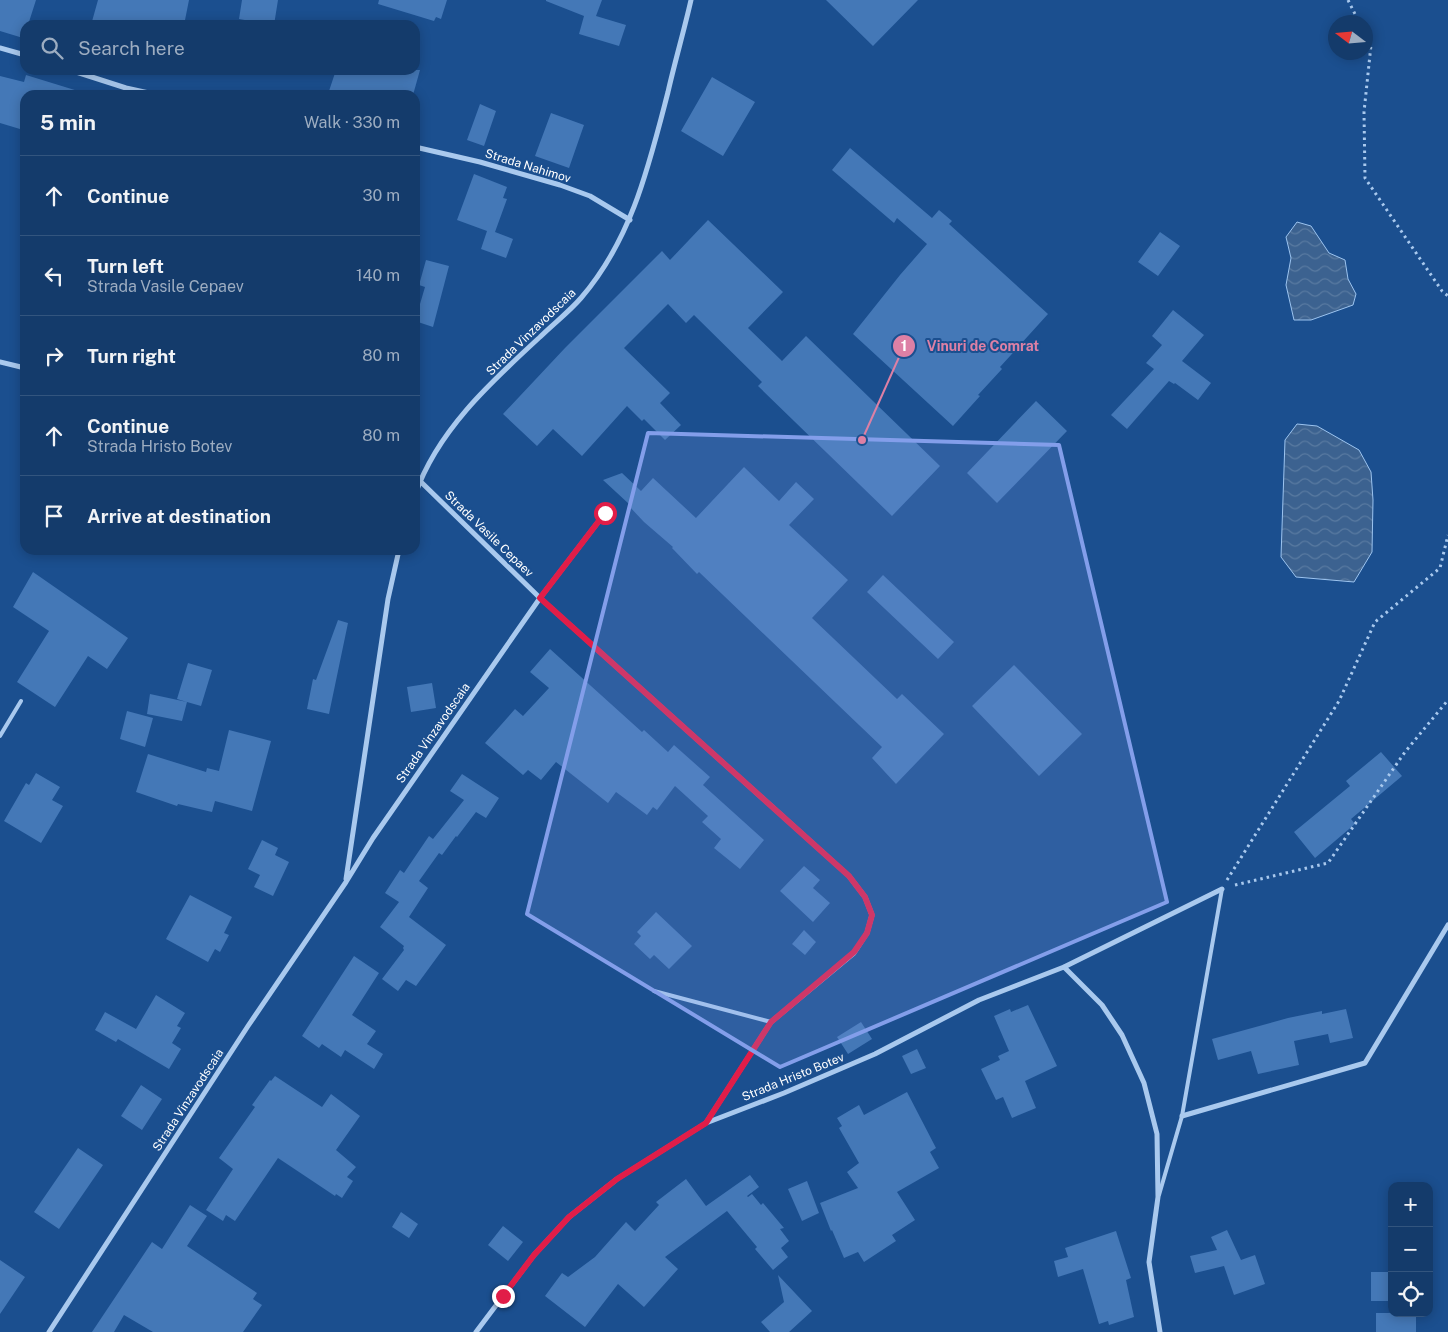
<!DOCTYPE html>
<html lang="en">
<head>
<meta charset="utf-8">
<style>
  body { margin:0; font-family:"Public Sans",sans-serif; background:#1d4271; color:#f1f3f6 }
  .controls { position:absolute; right:15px; bottom:15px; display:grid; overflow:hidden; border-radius:10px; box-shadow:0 2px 12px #0003 }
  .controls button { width:45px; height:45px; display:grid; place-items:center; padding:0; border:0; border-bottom:1px solid #33557e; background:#143b6b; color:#f1f3f6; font:25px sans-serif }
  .compass { position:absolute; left:1328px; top:15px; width:45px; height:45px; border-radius:50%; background:#143b6b; box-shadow:0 2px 12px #0003; rotate:286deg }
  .stop { position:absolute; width:15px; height:15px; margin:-11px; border:4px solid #e11d48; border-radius:50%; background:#fff }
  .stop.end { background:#e11d48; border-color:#fff; box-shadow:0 1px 5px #0008 }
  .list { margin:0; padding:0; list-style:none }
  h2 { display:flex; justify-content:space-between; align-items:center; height:65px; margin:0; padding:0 20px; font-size:21px }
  h2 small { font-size:16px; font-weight:400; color:#9dadc1 }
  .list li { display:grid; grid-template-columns:32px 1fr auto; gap:15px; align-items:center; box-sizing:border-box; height:80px; padding:0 20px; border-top:1px solid #33557e }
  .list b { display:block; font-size:19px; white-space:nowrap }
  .list p { margin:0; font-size:16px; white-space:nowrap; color:#9dadc1 }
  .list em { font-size:16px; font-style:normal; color:#9dadc1 }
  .icon { flex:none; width:28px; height:28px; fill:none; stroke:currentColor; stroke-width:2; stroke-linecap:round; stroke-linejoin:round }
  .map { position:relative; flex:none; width:1448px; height:1332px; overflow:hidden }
  .search { position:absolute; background:#143b6b; box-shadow:0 2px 12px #0003; left:20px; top:20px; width:400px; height:55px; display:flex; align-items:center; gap:12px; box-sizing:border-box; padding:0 18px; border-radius:15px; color:#9dadc1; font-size:19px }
  .panel { position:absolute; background:#143b6b; box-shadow:0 2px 12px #0003; left:20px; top:90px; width:400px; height:465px; border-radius:15px }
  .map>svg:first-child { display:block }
  .water { fill:url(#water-waves); stroke:#9cc4f0 }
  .building { fill:#4478b7 }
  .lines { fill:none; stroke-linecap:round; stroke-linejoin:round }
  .path { stroke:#a9c9ee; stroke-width:3; stroke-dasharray:2.5 4; stroke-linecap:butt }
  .lane { stroke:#a9c9ee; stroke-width:4 }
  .street { stroke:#a9c9ee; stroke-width:5 }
  .route { stroke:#e11d48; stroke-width:6 }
  .marked { fill:#839eea; fill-opacity:0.2; stroke:#839eea; stroke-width:4; stroke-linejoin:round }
  .labels { text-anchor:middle; stroke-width:4; stroke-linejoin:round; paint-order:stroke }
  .street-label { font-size:12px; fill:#fff; stroke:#1b4f8f }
  .leader { fill:none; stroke:#dd80a5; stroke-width:2 }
  .callout-dot { fill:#dd80a5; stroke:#1b4f8f; stroke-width:2 }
  .mark-label { font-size:15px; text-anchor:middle; font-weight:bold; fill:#fff }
  .callout-label { font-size:14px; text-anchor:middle; font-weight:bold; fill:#dd80a5; stroke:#1b4f8f; stroke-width:4; stroke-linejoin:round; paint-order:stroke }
</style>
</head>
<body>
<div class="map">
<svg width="1448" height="1332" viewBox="0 0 1448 1332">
  <defs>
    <pattern id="water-waves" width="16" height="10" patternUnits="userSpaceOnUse" patternTransform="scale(1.25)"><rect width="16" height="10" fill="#3c6290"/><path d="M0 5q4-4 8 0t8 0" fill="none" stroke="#597aa1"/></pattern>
  </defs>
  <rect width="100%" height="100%" fill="#1b4f8f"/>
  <path class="water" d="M1297 222 1311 226 1329 253 1345 260 1348 279 1356 294 1353 305 1311 320H1294L1286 285 1291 258 1286 237Z
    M1297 424 1317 426 1359 450 1371 472 1373 500 1372 552 1354 582 1296 577 1281 557 1285 440Z"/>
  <path class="building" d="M0 0H36L28 25H25L23 38 0 31Z
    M98 0H189L184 25H91Z
    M242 0H278L274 25 239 19Z
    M379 0H447L441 19 436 17 434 21 378 4Z
    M546 0H602L596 16 626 25 619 46 579 34 584 16 546 1Z
    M826 0H918L873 46Z
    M336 70H420L413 95H340L329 91Z
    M26 75 78 91 77 95H25V115L20 129 0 123V76L24 82Z
    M712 77 755 102 723 156 681 131Z
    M480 104 496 111 484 146 467 140Z
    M551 113 584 125 569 168 535 156Z
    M850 148 932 218 939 210 952 221 949 224 1048 314 1000 367 1002 369 978 395 980 396 953 426 853 334 900 275 927 244 897 218 894 223 832 170Z
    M474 174 507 187 503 198 507 199 495 232 513 239 506 258 481 249 487 231 457 220Z
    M708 220 783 292 748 328 782 361 806 336 940 466 892 516 758 386 762 382 694 315 686 323 668 304 624 348 670 393 660 403 681 425 665 440 644 419 642 421 627 406 582 456 553 429 537 446 503 414 565 348 662 251 670 260Z
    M1160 232 1180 246 1158 276 1138 262Z
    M426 260 449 266 433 327 415 321 425 287 419 285Z
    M1173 310 1204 335 1182 361 1211 383 1198 400 1175 383 1174 384 1169 381 1127 429 1111 415 1154 369 1146 363 1162 345 1152 336Z
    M1036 401 1067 431 997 503 967 473Z
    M744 467 779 501 796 482 814 499 789 525 848 580 812 618 897 699 902 694 944 734 896 784 872 758 882 747 699 572 697 574 672 548 673 547 644 522 628 505 629 504 603 480 622 473 641 491 653 478 696 518Z
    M33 572 128 638 107 669 88 656 55 707 17 682 49 631 13 607Z
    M883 575 954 642 938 659 867 592Z
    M338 620 348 623 329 714 307 709 313 679 316 680Z
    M550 649 642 732 644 730 668 752 674 745 710 777 703 785 764 840 740 869 714 848 721 839 702 822 708 816 675 786 657 810 653 807 647 815 616 792 608 803 556 762 541 780 528 770 523 775 485 743 515 709 523 716 549 688 530 672Z
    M188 663 212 670 201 706 187 702 182 721 147 714 150 694 187 702 177 699Z
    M1014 665 1082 734 1039 776 972 706Z
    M432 683 436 708 411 712 407 687Z
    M127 711 153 718 145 747 120 739Z
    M229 730 271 741 252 811 215 801 212 812 178 804 177 806 136 792 148 754 206 772 207 768 219 771Z
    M1381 752 1402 776 1351 819 1355 824 1315 858 1294 832 1350 786 1346 781Z
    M36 773 60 787 52 800 63 806 41 843 4 821 26 783 29 785Z
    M462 774 499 798 486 818 476 812 457 837 456 836 442 855 439 853 419 881 428 888 409 917 446 945 416 986 406 980 398 991 382 979 404 950 403 948 404 946 380 927 399 902 385 893 400 870 404 873 429 836 433 839 464 800 450 791Z
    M262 840 278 848 275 855 289 862 273 896 254 887 260 875 248 869Z
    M804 866 820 880 813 888 830 903 813 922 780 891Z
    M190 895 232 917 224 933 229 935 220 952 215 949 208 962 166 939Z
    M656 912 692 946 669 969 654 955 650 959 634 944 641 936 637 932Z
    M804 930 816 942 805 955 792 944Z
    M354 956 379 973 352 1015 376 1031 367 1044 383 1054 374 1069 345 1050 341 1057 322 1044 319 1048 302 1036Z
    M156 995 185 1013 177 1026 181 1028 172 1043 181 1049 169 1069 118 1039 116 1042 95 1030 105 1012 136 1029Z
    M1028 1005 1057 1066 1025 1081 1036 1108 1012 1118 1003 1097 996 1100 981 1069 1000 1060 998 1056 1009 1051 994 1016 1010 1009 1011 1012Z
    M1346 1009 1353 1038 1330 1043 1328 1034 1294 1041 1299 1065 1258 1074 1251 1051 1218 1060 1212 1039 1288 1018 1322 1011V1014Z
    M861 1022 872 1039 848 1054 837 1037Z
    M917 1049 926 1068 911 1074 902 1056Z
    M275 1076 322 1107 331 1094 360 1116 336 1150 356 1167 347 1177 353 1181 342 1198 336 1194 335 1196 278 1158 235 1221 226 1215 223 1221 206 1210 233 1169 219 1158 255 1107 252 1105 270 1080 271 1081Z
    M141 1085 162 1099 142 1130 121 1116Z
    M907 1092 936 1148 930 1152 939 1168 897 1192 915 1220 892 1235 896 1241 864 1262 858 1252 844 1258 832 1230 831 1231 820 1203 858 1188 847 1172 859 1163 839 1128 842 1126 837 1118 859 1105 864 1115Z
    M78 1148 103 1165 59 1229 34 1212Z
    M750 1175 759 1187 747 1196 748 1197 752 1194 761 1205 763 1203 784 1228 780 1229 789 1241 781 1248 788 1257 773 1270 755 1249 757 1247 727 1211 665 1257 678 1269 644 1307 618 1284 585 1327 545 1296 562 1273 568 1277 595 1257 626 1222 635 1231 659 1205 656 1202 686 1179 706 1206Z
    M807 1181 819 1213 802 1221 788 1189Z
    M190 1205 207 1216 187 1246 257 1293 253 1299 262 1305 243 1332H153L124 1315 114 1332H92L152 1242 162 1249Z
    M401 1212 418 1224 409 1238 392 1227Z
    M503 1226 523 1242 508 1261 488 1245Z
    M1227 1230 1241 1260 1255 1255 1265 1284 1234 1295 1224 1266 1195 1273 1190 1256 1217 1250 1211 1237Z
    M1116 1231 1131 1278 1126 1280 1134 1317 1109 1325 1108 1321 1099 1324 1083 1269 1058 1277 1054 1261 1068 1257 1065 1248Z
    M0 1260 25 1277 0 1314Z
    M1371 1272H1388V1280H1392V1301H1371Z
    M778 1275 812 1311 789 1332H770L761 1322 784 1302Z
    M1376 1313H1416V1332H1376Z"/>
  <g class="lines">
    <path class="path" d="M1348 0 1359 22
      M1366 35 1371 45 1364 112 1365 178 1442 291 1448 296
      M1227 880 1339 701 1375 622 1440 568 1448 535
      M1235 885 1328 863 1405 752 1448 700"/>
    <path class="lane" d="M0 736 21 701
      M654 991 771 1022
      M1159 1195 1182 1116 1222 889"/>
    <path class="street" d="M0 48 25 55
      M70 70 126 88 158 95
      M415 147 480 162 560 185 590 196 630 220
      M0 362 25 368
      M415 479 420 481 540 598 849 876 865 897 872 915 867 933 854 953 771 1022 706 1123
      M415 495C437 431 491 382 540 337 553 324 569 312 581 298 632 239 649 165 668 92 675 61 684 31 691 0
      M346 879 388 599 399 550
      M1064 967 1102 1005 1122 1035 1144 1083 1157 1134 1158 1197 1149 1262 1160 1332
      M1182 1116 1365 1063 1448 925
      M49 1332 248 1026 346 882 373 838 540 598 605 513
      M476 1332 534 1255 569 1217 617 1179 706 1123 784 1093 875 1054 979 1000 1064 967 1222 889"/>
  </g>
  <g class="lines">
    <path class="route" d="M503 1296 534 1255 569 1217 617 1179 706 1123 771 1022 854 952 867 933 872 915 865 897 849 876 540 598 605 513"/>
  </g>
  <path class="marked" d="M648 433 1059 445 1167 902 780 1067 527 914Z"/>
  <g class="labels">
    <g class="street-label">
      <text transform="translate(528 166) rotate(17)" y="4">Strada Nahimov</text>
      <text transform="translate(531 332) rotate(-44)" y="4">Strada Vinzavodscaia</text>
      <text transform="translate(489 534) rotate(44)" y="4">Strada Vasile Cepaev</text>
      <text transform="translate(433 733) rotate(-55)" y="4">Strada Vinzavodscaia</text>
      <text transform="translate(793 1077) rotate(-22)" y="4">Strada Hristo Botev</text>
      <text transform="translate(188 1100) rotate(-57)" y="4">Strada Vinzavodscaia</text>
    </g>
  </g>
  <path class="leader" d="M862 440L904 346"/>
  <g class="callout-dot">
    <circle cx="862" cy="440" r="5"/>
    <circle cx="904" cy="346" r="12"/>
  </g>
  <g class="mark-label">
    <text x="904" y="351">1</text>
  </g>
  <g class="callout-label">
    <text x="983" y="351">Vinuri de Comrat</text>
  </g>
</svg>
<div class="controls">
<button>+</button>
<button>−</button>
<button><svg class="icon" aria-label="locate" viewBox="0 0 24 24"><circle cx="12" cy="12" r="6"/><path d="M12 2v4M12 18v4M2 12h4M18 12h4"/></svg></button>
</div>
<svg class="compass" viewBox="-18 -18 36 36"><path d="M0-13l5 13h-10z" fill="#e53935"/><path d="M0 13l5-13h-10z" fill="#9dadc1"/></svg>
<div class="stop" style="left:605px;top:513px"></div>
<div class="stop end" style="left:503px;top:1296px"></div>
<div class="search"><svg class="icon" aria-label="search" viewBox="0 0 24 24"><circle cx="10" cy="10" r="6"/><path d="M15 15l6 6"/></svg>Search here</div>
<section class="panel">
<h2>5 min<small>Walk · 330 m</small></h2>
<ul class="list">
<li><svg class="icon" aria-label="ahead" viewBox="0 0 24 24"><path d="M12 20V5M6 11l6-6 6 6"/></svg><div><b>Continue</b></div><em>30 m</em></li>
<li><svg class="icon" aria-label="left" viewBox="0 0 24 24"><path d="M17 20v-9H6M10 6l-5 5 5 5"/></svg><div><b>Turn left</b><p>Strada Vasile Cepaev</p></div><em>140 m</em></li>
<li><svg class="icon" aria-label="right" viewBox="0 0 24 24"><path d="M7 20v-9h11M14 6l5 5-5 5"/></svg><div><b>Turn right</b></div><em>80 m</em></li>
<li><svg class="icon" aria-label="ahead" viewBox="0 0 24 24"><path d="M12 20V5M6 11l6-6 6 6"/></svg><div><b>Continue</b><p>Strada Hristo Botev</p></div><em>80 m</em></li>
<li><svg class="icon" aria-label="arrive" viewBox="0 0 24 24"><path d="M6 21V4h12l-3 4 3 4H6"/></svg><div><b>Arrive at destination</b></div></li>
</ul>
</section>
</div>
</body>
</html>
